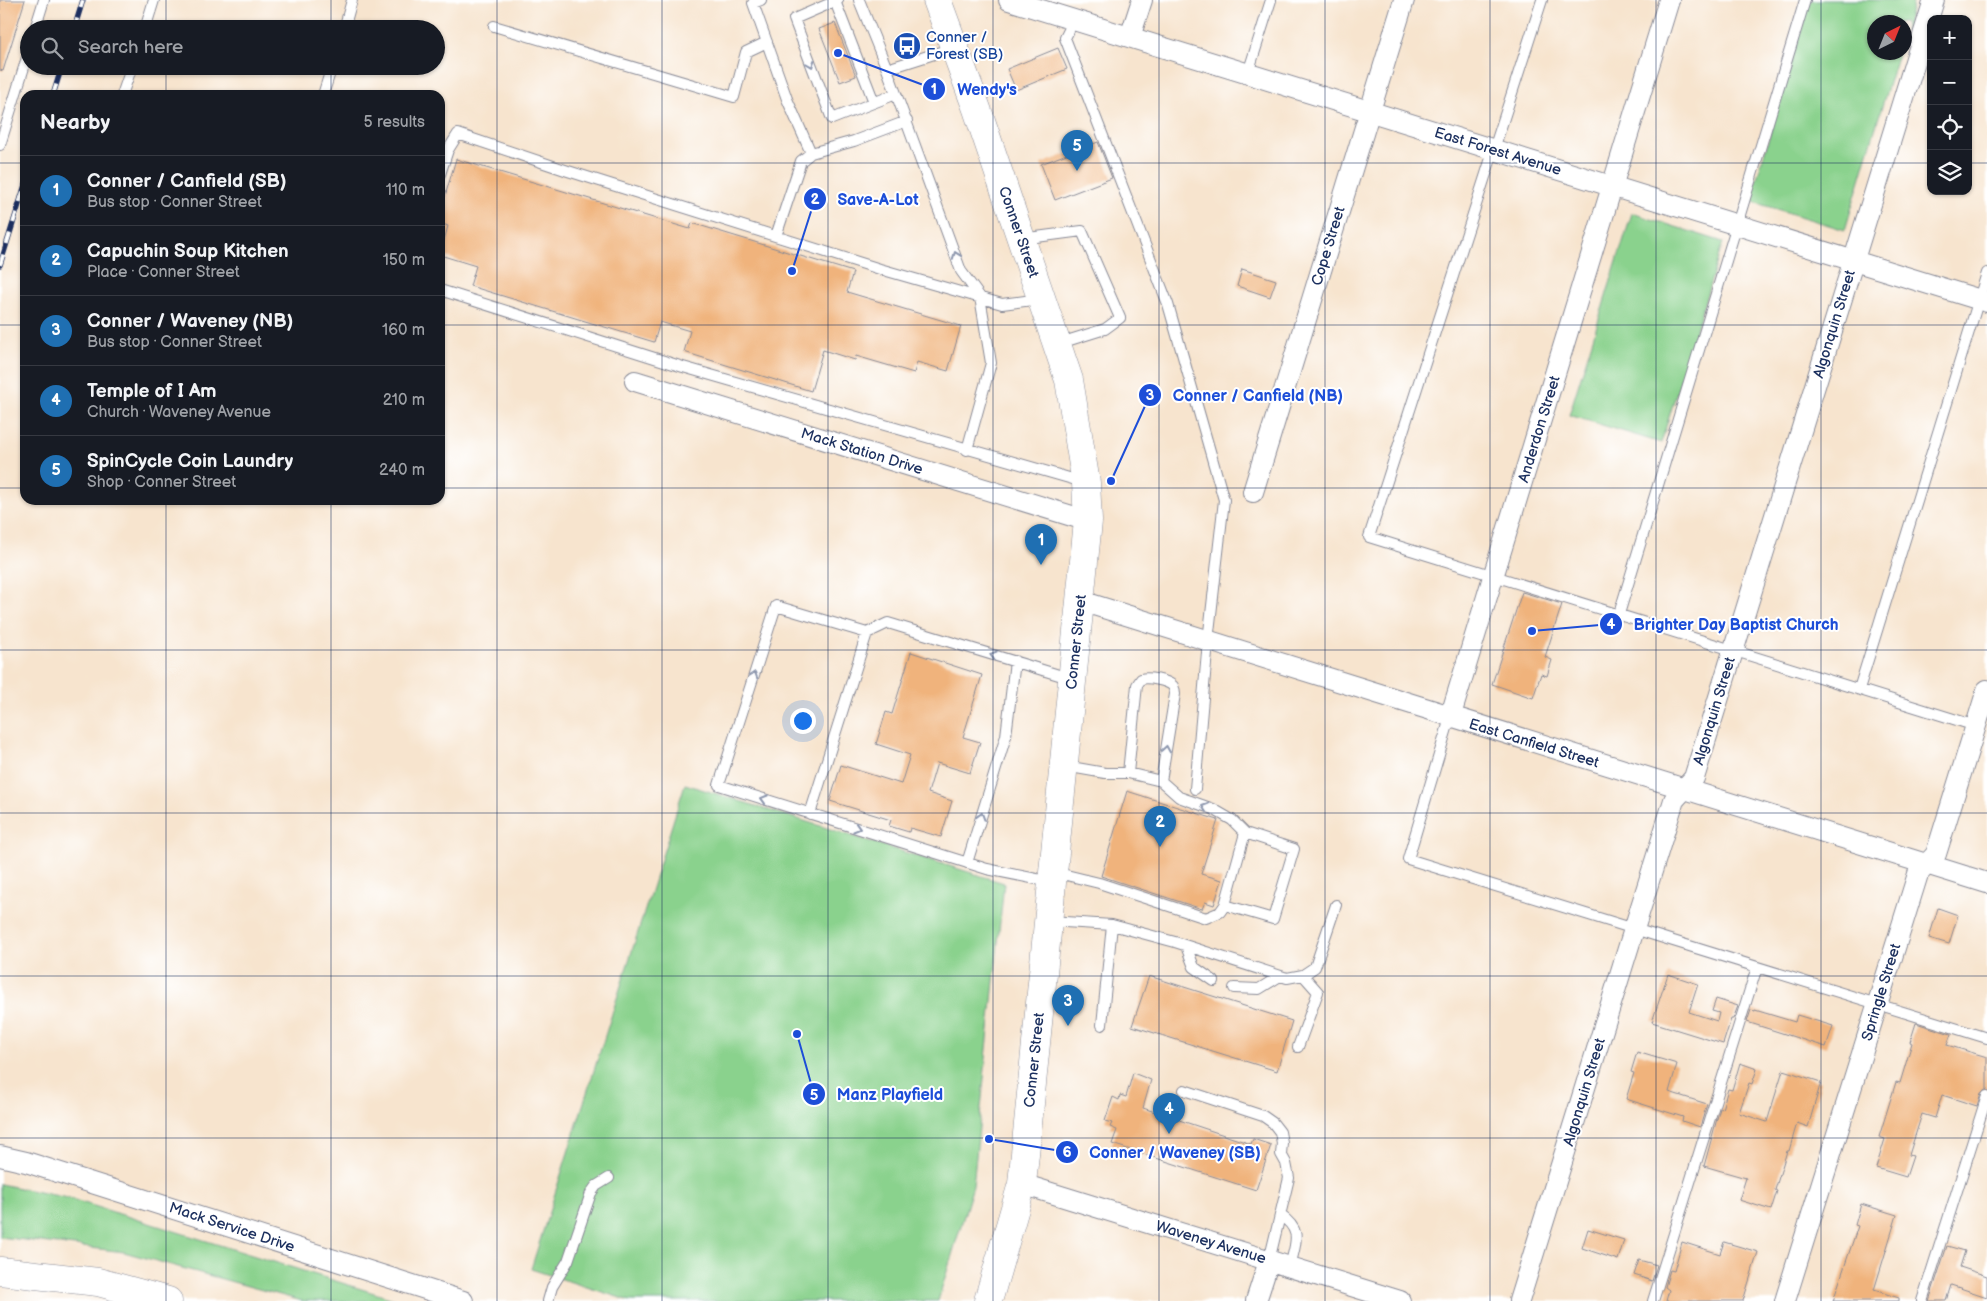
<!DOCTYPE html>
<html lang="en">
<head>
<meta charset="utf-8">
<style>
  body { margin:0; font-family:"Balsamiq Sans",sans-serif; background:#242831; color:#f1f3f6 }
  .controls { position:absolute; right:15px; top:15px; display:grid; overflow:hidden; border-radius:10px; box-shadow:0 1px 4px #0004 }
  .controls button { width:45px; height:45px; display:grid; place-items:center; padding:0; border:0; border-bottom:1px solid #363941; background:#171b24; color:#f1f3f6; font:25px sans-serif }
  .compass { position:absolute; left:1867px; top:15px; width:45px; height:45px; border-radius:50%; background:#171b24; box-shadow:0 1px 4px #0004; rotate:43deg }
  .you { position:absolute; left:802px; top:720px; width:18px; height:18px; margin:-12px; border:4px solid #fff; border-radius:50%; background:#1a73e8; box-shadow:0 0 0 8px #1a73e833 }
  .badge { display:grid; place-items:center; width:32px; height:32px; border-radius:50%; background:#1f6fb2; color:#fff; font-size:16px; font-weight:700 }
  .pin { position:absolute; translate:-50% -41px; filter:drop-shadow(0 1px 2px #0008) }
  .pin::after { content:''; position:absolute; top:26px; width:18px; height:15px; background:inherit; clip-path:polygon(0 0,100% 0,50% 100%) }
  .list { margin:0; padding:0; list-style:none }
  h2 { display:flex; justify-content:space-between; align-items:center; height:65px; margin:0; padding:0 20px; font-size:21px }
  h2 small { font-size:16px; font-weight:400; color:#9ea1a6 }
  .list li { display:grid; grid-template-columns:32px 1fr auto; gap:15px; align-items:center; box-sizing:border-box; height:70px; padding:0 20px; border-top:1px solid #363941 }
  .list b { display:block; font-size:19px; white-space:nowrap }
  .list p { margin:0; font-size:16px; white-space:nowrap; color:#9ea1a6 }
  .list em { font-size:16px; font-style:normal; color:#9ea1a6 }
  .icon { flex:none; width:28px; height:28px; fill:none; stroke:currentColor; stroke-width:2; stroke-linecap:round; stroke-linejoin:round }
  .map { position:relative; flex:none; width:1987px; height:1301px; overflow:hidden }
  .search { position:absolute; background:#171b24; box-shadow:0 1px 4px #0004; left:20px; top:20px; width:425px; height:55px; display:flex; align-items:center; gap:12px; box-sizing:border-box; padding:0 18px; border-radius:28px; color:#9ea1a6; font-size:19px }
  .panel { position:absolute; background:#171b24; box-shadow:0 1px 4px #0004; left:20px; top:90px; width:425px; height:415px; border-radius:15px }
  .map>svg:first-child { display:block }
  .green { fill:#8ad28d; stroke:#528076 }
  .building { fill:#f0b37b }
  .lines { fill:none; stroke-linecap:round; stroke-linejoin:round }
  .lane-casing { stroke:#898a96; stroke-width:12 }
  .street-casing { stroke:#898a96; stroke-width:22 }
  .secondary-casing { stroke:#898a96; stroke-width:29 }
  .lane { stroke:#fff; stroke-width:10 }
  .street { stroke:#fff; stroke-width:20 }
  .secondary { stroke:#fff; stroke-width:28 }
  .rail-casing { stroke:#1b2f5e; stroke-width:5.5 }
  .rail { stroke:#fff; stroke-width:4; stroke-dasharray:11; stroke-linecap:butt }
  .oneway { stroke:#8d97ae }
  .grid { fill:none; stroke:#1b2f5e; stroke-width:1; stroke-opacity:0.55 }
  .labels { text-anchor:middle; stroke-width:4; stroke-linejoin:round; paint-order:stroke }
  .transit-label { font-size:15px; fill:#164399; stroke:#fff; text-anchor:start }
  .street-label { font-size:15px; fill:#1b2f5e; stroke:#fff }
  .leader { fill:none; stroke:#1d4ed8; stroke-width:2 }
  .callout-dot { fill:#1d4ed8; stroke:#fff; stroke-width:2 }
  .mark-label { font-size:15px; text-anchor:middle; font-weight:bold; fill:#fff }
  .callout-label { font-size:16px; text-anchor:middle; font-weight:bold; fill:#1d4ed8; stroke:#fff; stroke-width:4; stroke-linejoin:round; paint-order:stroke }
</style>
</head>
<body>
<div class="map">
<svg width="1987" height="1301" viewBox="0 0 1987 1301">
  <rect width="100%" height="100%" fill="#fff"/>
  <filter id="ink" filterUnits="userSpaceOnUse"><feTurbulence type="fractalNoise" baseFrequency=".02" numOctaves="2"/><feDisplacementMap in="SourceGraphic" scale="10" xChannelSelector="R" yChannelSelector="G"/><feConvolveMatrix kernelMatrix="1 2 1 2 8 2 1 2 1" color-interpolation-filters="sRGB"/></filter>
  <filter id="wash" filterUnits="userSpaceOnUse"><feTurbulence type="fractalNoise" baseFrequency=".0096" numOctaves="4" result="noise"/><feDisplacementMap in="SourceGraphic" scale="20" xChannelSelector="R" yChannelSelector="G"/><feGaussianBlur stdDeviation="1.12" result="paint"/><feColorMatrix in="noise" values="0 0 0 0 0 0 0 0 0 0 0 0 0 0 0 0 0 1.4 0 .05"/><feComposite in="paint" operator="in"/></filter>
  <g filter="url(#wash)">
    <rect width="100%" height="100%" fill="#f7e4ce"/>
    <path class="green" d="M1810 0H1914L1905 31 1904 22H1874V52L1898 53 1845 230 1750 201Z
      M1632 213 1723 242 1661 443 1569 415Z
      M685 784 1004 883 973 1186 938 1301H630L531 1269Z
      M0 1184 68 1198 400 1301H302L124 1252 0 1237Z"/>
    <g id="blocks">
      <path class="building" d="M0 0H25L3 71 0 70Z
        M835 23 856 76 840 82 819 29Z
        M1058 48 1067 69 1016 90 1007 69Z
        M1098 142 1112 178 1055 200 1041 164Z
        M456 159 690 229 692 223 853 272 847 292 961 326 948 371 917 362 914 373 856 356 855 360 823 350 811 391 684 352 690 331 660 322 654 342 470 286 476 266 440 255 448 226 440 223V213Z
        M1242 269 1276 280 1270 297 1237 286Z
        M1522 592 1562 604 1545 657 1552 660 1547 676 1541 674 1533 698 1492 684Z
        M911 652 982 675 963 737 980 742 970 773 937 763 928 793 952 801 941 837 910 828 909 832 889 826 891 820 830 801 841 765 901 784 910 755 876 744 886 712 892 714Z
        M1127 791 1218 820 1201 874 1222 880 1214 905 1205 902 1202 909 1101 876Z
        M1938 908 1958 915 1949 944 1929 938Z
        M1668 974 1698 984 1689 1012 1717 1021 1719 1013 1712 1011 1716 999 1738 1006 1733 1019H1731L1723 1044 1652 1022Z
        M1149 976 1292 1021 1277 1071 1132 1026Z
        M1751 1010 1755 1011V1010L1795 1022 1797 1015 1833 1026 1826 1047 1747 1022Z
        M1916 1023 1951 1034 1947 1045 1987 1057V1089L1981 1093 1977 1106 1942 1095 1935 1118 1922 1114 1909 1155 1913 1156 1906 1177 1876 1168 1885 1139 1879 1137 1896 1082 1900 1083 1912 1043 1910 1042Z
        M1637 1052 1677 1064 1669 1092 1707 1104 1700 1127 1682 1121 1683 1117 1626 1099 1634 1073 1631 1072Z
        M1740 1063 1757 1069 1752 1084 1749 1083 1739 1113 1767 1122 1783 1070 1821 1082 1808 1127 1797 1123 1789 1151H1787L1775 1190 1777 1191 1771 1210 1739 1200 1746 1178 1704 1166 1720 1108 1722 1109 1728 1089 1732 1090Z
        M1133 1073 1151 1080 1143 1108 1251 1144 1253 1139 1271 1145 1256 1190 1112 1144 1117 1130 1110 1127 1112 1123 1105 1121 1113 1097 1119 1100 1120 1095 1126 1097Z
        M1861 1204 1897 1215 1874 1290 1899 1298V1301H1833L1858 1226 1855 1225Z
        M1588 1229 1624 1240 1618 1260 1582 1248Z
        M1682 1242 1720 1254 1724 1242 1758 1252 1743 1301H1666L1669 1290 1665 1287 1670 1270 1674 1271Z
        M1947 1246 1965 1251 1960 1267 1987 1276V1297L1951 1285 1946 1301H1929Z
        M1639 1260 1657 1265 1652 1281 1634 1275Z"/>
    </g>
  </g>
  <g filter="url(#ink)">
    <use href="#blocks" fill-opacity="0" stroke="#898a96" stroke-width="1"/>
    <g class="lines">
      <defs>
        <path id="lane" d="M761 0 753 3 787 99 811 153 854 141 907 121
          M838 0 794 19 832 119 896 94
          M859 0 887 69 953 48
          M1542 0 1369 537 1976 726
          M835 1 874 102
          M1074 20 1065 38 1168 304 1224 500 1208 641 1195 789
          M494 26 734 97 746 52 767 42
          M35 29 44 0
          M145 29 154 0
          M344 29 352 0
          M887 69 961 271 980 297 991 363 967 450
          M1248 73 1271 0
          M122 95 132 66
          M323 95 332 66
          M0 145 29 51
          M440 174 448 150 458 134 568 171 880 269 1002 304 1040 299
          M776 236 801 161 811 153
          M1021 239 1082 231 1120 318 1105 329 1057 344
          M440 290 683 367 1083 482
          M1619 614 1805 0
          M1859 689 1987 273
          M1450 718 1408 859 1987 1038
          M1065 766 1105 773H1128L1161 781 1175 694C1175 692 1174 688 1173 686 1167 680 1148 677 1141 679L1137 685 1128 773
          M1161 781 1179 797 1213 809 1232 820 1245 833 1294 849 1273 919 1225 905
          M810 814 867 633
          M967 863 1006 736 1015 661
          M1054 872 1099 883 1206 918 1220 912 1225 905 1245 833
          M1051 882 987 869 719 785 776 606 867 633 888 623 1072 679
          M1049 921 1112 925 1175 942 1287 978 1303 975 1315 967 1336 905
          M1186 946 1194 967 1214 981
          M1234 988 1259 989 1280 976
          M1102 1025 1112 925
          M1298 1047 1318 992 1303 975
          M1184 1090 1263 1116 1273 1123 1280 1132 1282 1143 1281 1154 1286 1163 1289 1178 1269 1261
          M1280 1215C1304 1231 1295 1243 1290 1267
          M548 1301 552 1287 568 1261 591 1193 596 1186 609 1178
          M1653 1301 1757 967
          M1922 1301 1987 1096"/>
        <path id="street" d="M1009 0 1987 302
          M1130 37 1142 0
          M635 381 1088 521
          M1253 492 1404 0
          M1081 601 1987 883
          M1450 718 1669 0
          M0 1156 26 1162 463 1301
          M1022 1184 1400 1301
          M1256 1301 1269 1261
          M1519 1301 1674 800 1694 778 1934 0
          M1785 1301 1918 874 1936 854 1987 690"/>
        <path id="secondary" d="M937 0 977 109 1069 380 1086 483 1088 521 1022 1184 988 1301
          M0 1271 98 1282 168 1301"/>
      </defs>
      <use href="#lane" class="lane-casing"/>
      <use href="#street" class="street-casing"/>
      <use href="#secondary" class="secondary-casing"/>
      <use href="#lane" class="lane"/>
      <use href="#street" class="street"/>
      <use href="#secondary" class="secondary"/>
      <defs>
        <path id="rail" d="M74 29 83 0
          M53 95 62 66
          M0 265 25 185"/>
      </defs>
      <use href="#rail" class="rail-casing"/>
      <use href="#rail" class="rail"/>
    </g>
    <defs><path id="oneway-chevron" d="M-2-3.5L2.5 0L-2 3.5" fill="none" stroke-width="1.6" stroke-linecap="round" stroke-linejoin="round" transform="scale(1.25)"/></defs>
    <g class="oneway">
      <use href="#oneway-chevron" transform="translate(811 64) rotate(69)"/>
      <use href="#oneway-chevron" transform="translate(956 255) rotate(-110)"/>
      <use href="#oneway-chevron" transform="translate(993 655) rotate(-163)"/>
      <use href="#oneway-chevron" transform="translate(754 675) rotate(-72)"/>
      <use href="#oneway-chevron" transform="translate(1166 749) rotate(-81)"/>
      <use href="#oneway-chevron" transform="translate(764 799) rotate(-163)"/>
      <use href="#oneway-chevron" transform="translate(1205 807) rotate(-161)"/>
      <use href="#oneway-chevron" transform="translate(981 816) rotate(-73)"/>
      <use href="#oneway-chevron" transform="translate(857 828) rotate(17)"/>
    </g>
  </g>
  <path class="grid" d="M166 0V29M331 0V29M497 0V1301M662 0V1301M828 0V1301M993 0V1301M1159 0V1301M1325 0V1301M1490 0V1301M1656 0V1301M1821 0V1301M166 66V95M331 66V95M0 163H25M440 163H1931M1968 163H1987M0 325H25M440 325H1987M0 488H25M440 488H1987M166 500V1301M331 500V1301M0 650H1987M0 813H1987M0 976H1987M0 1138H1987"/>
  <defs>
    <symbol id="bus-disc" viewBox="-11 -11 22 22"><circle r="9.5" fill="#1a4fb4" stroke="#fff"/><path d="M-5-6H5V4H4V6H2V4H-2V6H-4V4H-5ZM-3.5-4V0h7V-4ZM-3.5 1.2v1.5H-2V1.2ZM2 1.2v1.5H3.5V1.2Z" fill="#fff"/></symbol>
  </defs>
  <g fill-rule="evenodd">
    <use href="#bus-disc" x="891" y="30" width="32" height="32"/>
  </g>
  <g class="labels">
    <g class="transit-label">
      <text x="926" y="42">Conner /<tspan x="926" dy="17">Forest (SB)</tspan></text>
    </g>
    <g class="street-label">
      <text transform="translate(1498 151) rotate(17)" y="5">East Forest Avenue</text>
      <text transform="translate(1019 232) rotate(71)" y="5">Conner Street</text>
      <text transform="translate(1328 246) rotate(-73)" y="5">Cope Street</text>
      <text transform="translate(1834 324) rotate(-73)" y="5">Algonquin Street</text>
      <text transform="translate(1539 429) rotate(-73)" y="5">Anderdon Street</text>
      <text transform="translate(862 451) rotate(17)" y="5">Mack Station Drive</text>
      <text transform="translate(1076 642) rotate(-84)" y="5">Conner Street</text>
      <text transform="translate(1714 711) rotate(-73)" y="5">Algonquin Street</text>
      <text transform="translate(1534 743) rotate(17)" y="5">East Canfield Street</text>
      <text transform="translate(1881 992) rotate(-73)" y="5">Springle Street</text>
      <text transform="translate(1034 1060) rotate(-84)" y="5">Conner Street</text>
      <text transform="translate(1584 1092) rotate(-73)" y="5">Algonquin Street</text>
      <text transform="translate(232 1227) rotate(18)" y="5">Mack Service Drive</text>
      <text transform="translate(1211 1242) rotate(17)" y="5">Waveney Avenue</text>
    </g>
  </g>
  <path class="leader" d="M838 53L934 89M792 271L815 199M1111 481L1150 395M1532 631L1611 624M797 1034L814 1094M989 1139L1067 1152"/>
  <g class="callout-dot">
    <circle cx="838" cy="53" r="5"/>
    <circle cx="792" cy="271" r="5"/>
    <circle cx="1111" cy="481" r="5"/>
    <circle cx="1532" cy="631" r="5"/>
    <circle cx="797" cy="1034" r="5"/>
    <circle cx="989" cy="1139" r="5"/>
    <circle cx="934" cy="89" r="12"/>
    <circle cx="815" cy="199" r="12"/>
    <circle cx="1150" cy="395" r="12"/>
    <circle cx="1611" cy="624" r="12"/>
    <circle cx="814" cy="1094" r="12"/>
    <circle cx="1067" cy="1152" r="12"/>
  </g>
  <g class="mark-label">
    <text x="934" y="94">1</text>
    <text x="815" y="204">2</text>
    <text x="1150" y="400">3</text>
    <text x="1611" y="629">4</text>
    <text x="814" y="1100">5</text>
    <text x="1067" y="1157">6</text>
  </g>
  <g class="callout-label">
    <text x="987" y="95">Wendy's</text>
    <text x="878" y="205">Save-A-Lot</text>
    <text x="1258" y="401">Conner / Canfield (NB)</text>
    <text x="1736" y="630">Brighter Day Baptist Church</text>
    <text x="890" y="1100">Manz Playfield</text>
    <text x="1175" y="1158">Conner / Waveney (SB)</text>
  </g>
</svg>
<div class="controls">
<button>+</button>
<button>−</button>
<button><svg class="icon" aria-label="locate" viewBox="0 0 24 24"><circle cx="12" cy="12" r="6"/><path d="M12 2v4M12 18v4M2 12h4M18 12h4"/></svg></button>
<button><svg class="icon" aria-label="layers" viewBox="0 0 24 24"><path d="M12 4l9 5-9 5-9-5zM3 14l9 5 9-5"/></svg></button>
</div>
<svg class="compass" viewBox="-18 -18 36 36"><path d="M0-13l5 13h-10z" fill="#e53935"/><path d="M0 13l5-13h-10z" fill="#9ea1a6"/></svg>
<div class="you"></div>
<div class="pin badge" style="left:1041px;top:565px">1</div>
<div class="pin badge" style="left:1160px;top:847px">2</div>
<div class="pin badge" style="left:1068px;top:1026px">3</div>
<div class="pin badge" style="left:1169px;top:1134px">4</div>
<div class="pin badge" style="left:1077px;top:171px">5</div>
<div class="search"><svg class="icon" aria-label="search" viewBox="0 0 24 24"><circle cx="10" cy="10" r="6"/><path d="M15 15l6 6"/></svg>Search here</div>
<section class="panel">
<h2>Nearby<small>5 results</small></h2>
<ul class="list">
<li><span class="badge">1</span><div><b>Conner / Canfield (SB)</b><p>Bus stop · Conner Street</p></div><em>110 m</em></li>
<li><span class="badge">2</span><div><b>Capuchin Soup Kitchen</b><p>Place · Conner Street</p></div><em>150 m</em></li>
<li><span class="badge">3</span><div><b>Conner / Waveney (NB)</b><p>Bus stop · Conner Street</p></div><em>160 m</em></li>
<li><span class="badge">4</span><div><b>Temple of I Am</b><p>Church · Waveney Avenue</p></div><em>210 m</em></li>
<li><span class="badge">5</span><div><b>SpinCycle Coin Laundry</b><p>Shop · Conner Street</p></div><em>240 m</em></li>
</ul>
</section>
</div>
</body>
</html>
